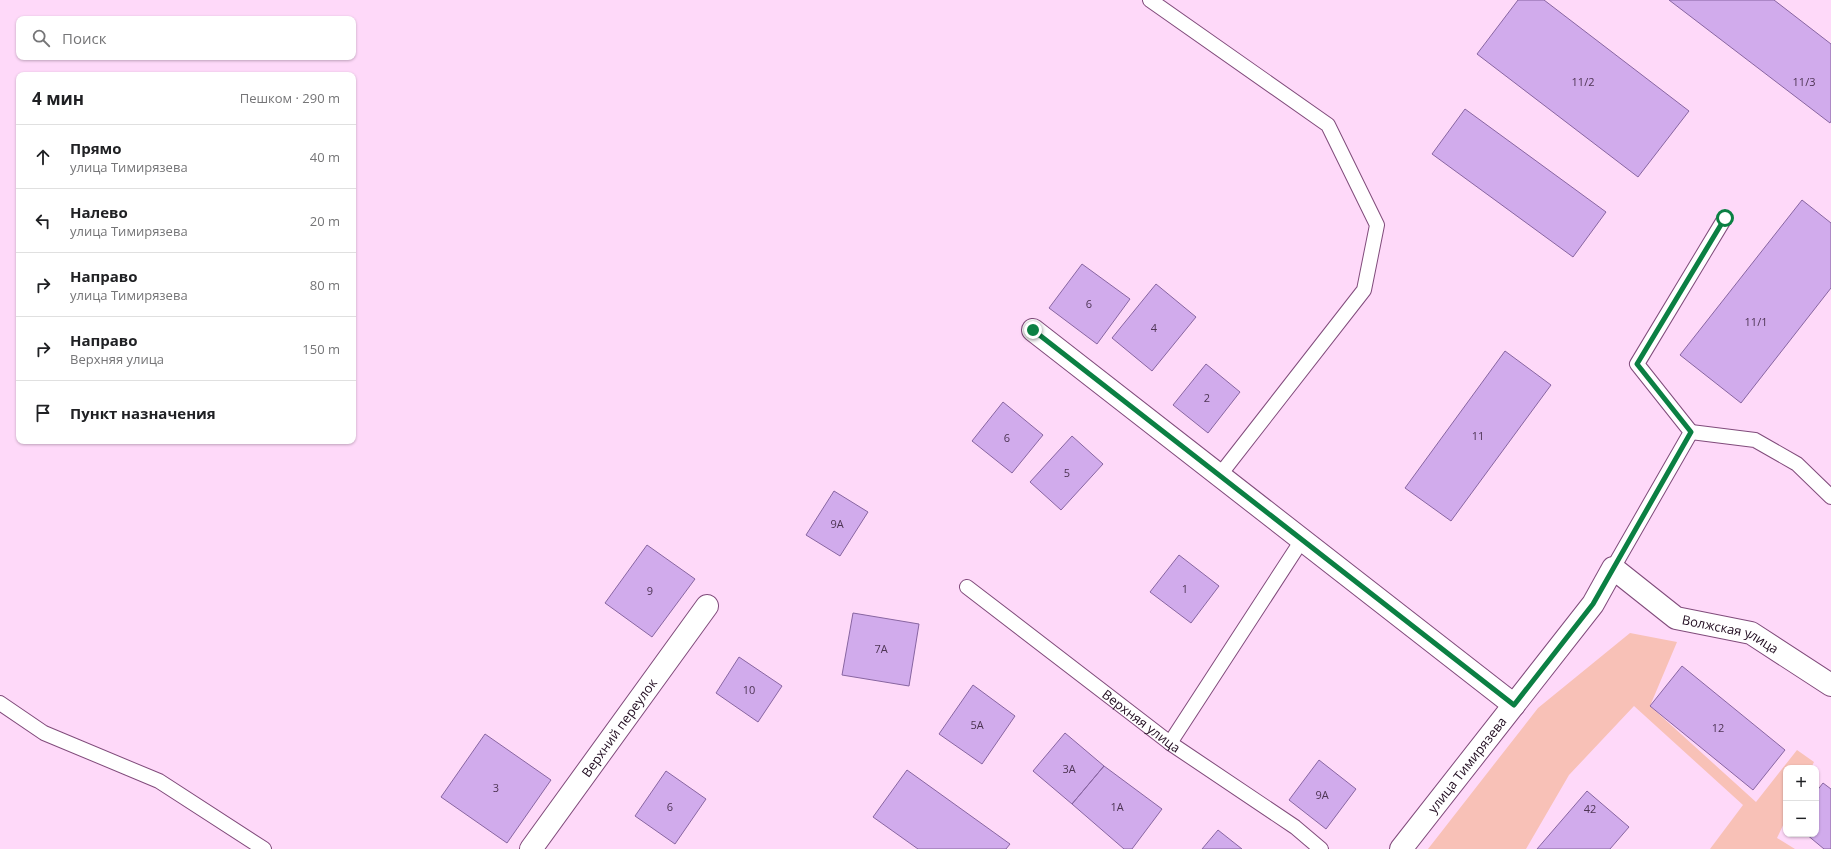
<!DOCTYPE html>
<html lang="ru">
<head>
<meta charset="utf-8">
<style>
  body { margin:0; font-family:"Open Sans",sans-serif; background:#f6f6f6; color:#202124 }
  .controls { position:absolute; right:12px; bottom:12px; display:grid; overflow:hidden; border-radius:8px; box-shadow:0 1px 3px #0004 }
  .controls button { width:36px; height:36px; display:grid; place-items:center; padding:0; border:0; border-bottom:1px solid #e0e0e0; background:#fff; color:#202124; font:20px sans-serif }
  .stop { position:absolute; width:12px; height:12px; margin:-9px; border:3px solid #0b8043; border-radius:50%; background:#fff }
  .stop.end { background:#0b8043; border-color:#fff; box-shadow:0 1px 4px #0008 }
  .list { margin:0; padding:0; list-style:none }
  h2 { display:flex; justify-content:space-between; align-items:center; height:52px; margin:0; padding:0 16px; font-size:17px }
  h2 small { font-size:13px; font-weight:400; color:#757577 }
  .list li { display:grid; grid-template-columns:26px 1fr auto; gap:12px; align-items:center; box-sizing:border-box; height:64px; padding:0 16px; border-top:1px solid #e0e0e0 }
  .list b { display:block; font-size:15px; white-space:nowrap }
  .list p { margin:0; font-size:13px; white-space:nowrap; color:#757577 }
  .list em { font-size:13px; font-style:normal; color:#757577 }
  .icon { flex:none; width:22px; height:22px; fill:none; stroke:currentColor; stroke-width:2; stroke-linecap:round; stroke-linejoin:round }
  .map { position:relative; flex:none; width:1831px; height:849px; overflow:hidden }
  .search { position:absolute; background:#fff; box-shadow:0 1px 3px #0004; left:16px; top:16px; width:340px; height:44px; display:flex; align-items:center; gap:10px; box-sizing:border-box; padding:0 14px; border-radius:8px; color:#757577; font-size:15px }
  .panel { position:absolute; background:#fff; box-shadow:0 1px 3px #0004; left:16px; top:72px; width:340px; height:372px; border-radius:8px }
  .map>svg:first-child { display:block }
  .green { fill:#f8c1b7 }
  .building { fill:#d1abec; stroke:#8865a1 }
  .lines { fill:none; stroke-linecap:round; stroke-linejoin:round }
  .lane-casing { stroke:#804b7b; stroke-width:16 }
  .street-casing { stroke:#804b7b; stroke-width:24 }
  .lane { stroke:#fff; stroke-width:14 }
  .street { stroke:#fff; stroke-width:22 }
  .route { stroke:#0b8043; stroke-width:5 }
  .labels { text-anchor:middle; stroke-width:3; stroke-linejoin:round; paint-order:stroke }
  .number-label { font-size:11px; fill:#4d3453 }
  .street-label { font-size:13px; fill:#210c20; stroke:#fceffa }
</style>
</head>
<body>
<div class="map">
<svg width="1831" height="849" viewBox="0 0 1831 849">
  <rect width="100%" height="100%" fill="#fed9f9"/>
  <path class="green" d="M1630 633 1677 642 1650 706 1756 802 1797 750 1814 762 1811 768H1786V819L1777 838 1795 849H1710L1743 805 1634 706 1569 775 1526 849H1428L1538 708Z"/>
  <path class="building" d="M1518 0H1544L1689 111 1638 177 1477 54Z
    M1669 0H1774L1831 44V121L1830 123Z
    M1465 109 1606 212 1573 257 1432 154Z
    M1802 200 1831 223V288L1741 403 1680 355Z
    M1082 264 1130 299 1097 344 1049 308Z
    M1156 284 1196 317 1152 371 1112 338Z
    M1505 351 1551 385 1451 521 1405 488Z
    M1206 364 1240 392 1208 433 1173 405Z
    M1003 402 1043 435 1012 473 972 441Z
    M1072 436 1103 464 1061 510 1030 482Z
    M834 491 868 512 840 556 806 535Z
    M647 545 695 579 652 637 605 603Z
    M1179 555 1219 586 1191 623 1150 592Z
    M853 613 919 624 909 686 842 675Z
    M739 657 782 686 758 722 716 693Z
    M1682 666 1785 750 1753 790 1650 706Z
    M973 685 1015 716 982 764 939 734Z
    M1065 733 1104 766 1072 804 1033 771Z
    M485 734 551 780 507 843 441 797Z
    M1319 760 1356 789 1326 829 1289 800Z
    M1104 766 1162 809 1132 849H1124L1072 804Z
    M907 770 1010 844 1006 849H918L873 817Z
    M666 771 706 799 675 844 635 816Z
    M1823 783 1831 789V849H1824L1806 834H1816V792Z
    M1587 791 1629 827 1610 849H1537Z
    M1218 830 1242 849H1202Z"/>
  <g class="lines">
    <defs>
      <g id="lane">
        <path d="M1150 0 1328 125 1377 225 1364 290 1219 476"/>
        <path d="M1691 432 1755 440 1797 464 1831 497"/>
        <path d="M1613 568 1691 432 1637 364 1725 218"/>
        <path id="s1" d="M967 587 1170 743 1295 827 1321 849"/>
        <path d="M0 703 44 733 159 781 264 849"/>
        <path d="M1170 743 1302 540"/>
      </g>
      <g id="street">
        <path d="M1033 330 1514 705"/>
        <path id="s2" d="M531 849 707 606"/>
        <path id="s3" d="M1401 849 1593 604 1613 568 1676 618 1751 633 1831 685"/>
      </g>
    </defs>
    <use href="#lane" class="lane-casing"/>
    <use href="#street" class="street-casing"/>
    <use href="#lane" class="lane"/>
    <use href="#street" class="street"/>
  </g>
  <g class="lines">
    <path class="route" d="M1033 330 1514 705 1593 604 1691 432 1637 364 1725 218"/>
  </g>
  <g class="labels">
    <g class="number-label">
      <text x="1583" y="86">11/2</text>
      <text x="1804" y="86">11/3</text>
      <text x="1089" y="308">6</text>
      <text x="1756" y="326">11/1</text>
      <text x="1154" y="332">4</text>
      <text x="1207" y="402">2</text>
      <text x="1478" y="440">11</text>
      <text x="1007" y="442">6</text>
      <text x="1067" y="477">5</text>
      <text x="837" y="528">9А</text>
      <text x="1185" y="593">1</text>
      <text x="650" y="595">9</text>
      <text x="881" y="653">7А</text>
      <text x="749" y="694">10</text>
      <text x="977" y="729">5А</text>
      <text x="1718" y="732">12</text>
      <text x="1069" y="773">3А</text>
      <text x="496" y="792">3</text>
      <text x="1322" y="799">9А</text>
      <text x="670" y="811">6</text>
      <text x="1117" y="811">1А</text>
      <text x="1590" y="813">42</text>
    </g>
    <g class="street-label">
      <text dy="5" stroke="none"><textPath href="#s3" startOffset="490">Волжская улица</textPath></text>
      <text dy="5" stroke="none"><textPath href="#s1" startOffset="220">Верхняя улица</textPath></text>
      <text dy="5" stroke="none"><textPath href="#s2" startOffset="150">Верхний переулок</textPath></text>
      <text dy="5" stroke="none"><textPath href="#s3" startOffset="107">улица Тимирязева</textPath></text>
    </g>
  </g>
</svg>
<div class="controls">
<button>+</button>
<button>−</button>
</div>
<div class="stop" style="left:1725px;top:218px"></div>
<div class="stop end" style="left:1033px;top:330px"></div>
<div class="search"><svg class="icon" aria-label="search" viewBox="0 0 24 24"><circle cx="10" cy="10" r="6"/><path d="M15 15l6 6"/></svg>Поиск</div>
<section class="panel">
<h2>4 мин<small>Пешком · 290 m</small></h2>
<ul class="list">
<li><svg class="icon" aria-label="ahead" viewBox="0 0 24 24"><path d="M12 20V5M6 11l6-6 6 6"/></svg><div><b>Прямо</b><p>улица Тимирязева</p></div><em>40 m</em></li>
<li><svg class="icon" aria-label="left" viewBox="0 0 24 24"><path d="M17 20v-9H6M10 6l-5 5 5 5"/></svg><div><b>Налево</b><p>улица Тимирязева</p></div><em>20 m</em></li>
<li><svg class="icon" aria-label="right" viewBox="0 0 24 24"><path d="M7 20v-9h11M14 6l5 5-5 5"/></svg><div><b>Направо</b><p>улица Тимирязева</p></div><em>80 m</em></li>
<li><svg class="icon" aria-label="right" viewBox="0 0 24 24"><path d="M7 20v-9h11M14 6l5 5-5 5"/></svg><div><b>Направо</b><p>Верхняя улица</p></div><em>150 m</em></li>
<li><svg class="icon" aria-label="arrive" viewBox="0 0 24 24"><path d="M6 21V4h12l-3 4 3 4H6"/></svg><div><b>Пункт назначения</b></div></li>
</ul>
</section>
</div>
</body>
</html>
